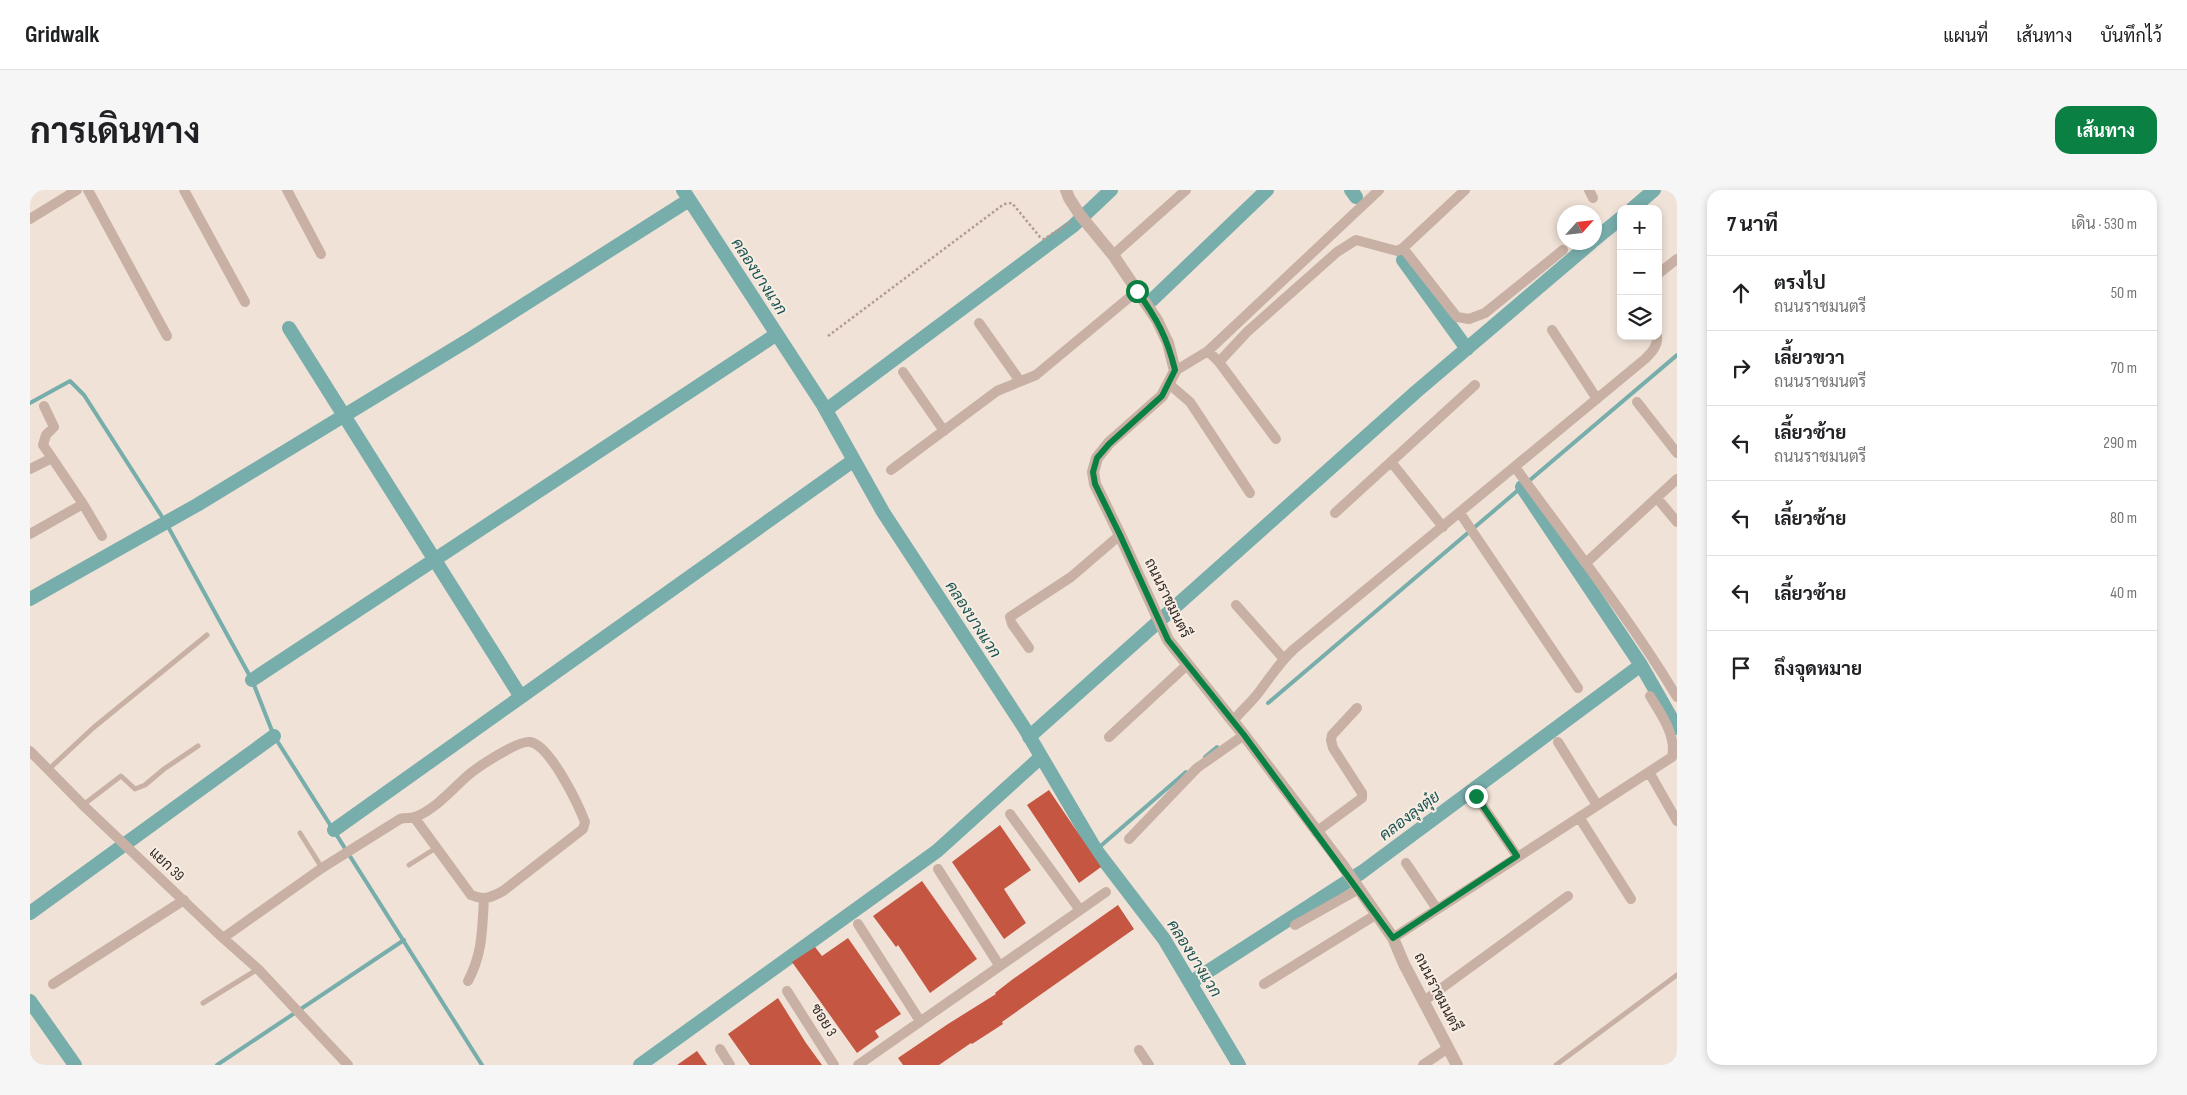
<!DOCTYPE html>
<html lang="th">
<head>
<meta charset="utf-8">
<style>
  body { margin:0; font-family:"Sofia Sans Condensed",Sarabun,sans-serif; background:#f6f6f6; color:#202124 }
  .controls { position:absolute; right:15px; top:15px; display:grid; overflow:hidden; border-radius:10px; box-shadow:0 2px 8px #0003 }
  .controls button { width:45px; height:45px; display:grid; place-items:center; padding:0; border:0; border-bottom:1px solid #e0e0e0; background:#fff; color:#202124; font:25px sans-serif }
  .compass { position:absolute; left:1527px; top:15px; width:45px; height:45px; border-radius:50%; background:#fff; box-shadow:0 2px 8px #0003; rotate:63deg }
  .stop { position:absolute; width:15px; height:15px; margin:-11px; border:4px solid #0b8043; border-radius:50%; background:#fff }
  .stop.end { background:#0b8043; border-color:#fff; box-shadow:0 1px 5px #0008 }
  .list { margin:0; padding:0; list-style:none }
  h2 { display:flex; justify-content:space-between; align-items:center; height:65px; margin:0; padding:0 20px; font-size:21px }
  h2 small { font-size:16px; font-weight:400; color:#757577 }
  .list li { display:grid; grid-template-columns:32px 1fr auto; gap:15px; align-items:center; box-sizing:border-box; height:75px; padding:0 20px; border-top:1px solid #e0e0e0 }
  .list b { display:block; font-size:19px; white-space:nowrap }
  .list p { margin:0; font-size:16px; white-space:nowrap; color:#757577 }
  .list em { font-size:16px; font-style:normal; color:#757577 }
  .icon { flex:none; width:28px; height:28px; fill:none; stroke:currentColor; stroke-width:2; stroke-linecap:round; stroke-linejoin:round }
  .map { position:relative; flex:none; width:1647px; height:875px; overflow:hidden; border-radius:15px }
  header { display:flex; align-items:center; gap:30px; box-sizing:border-box; height:70px; padding:0 25px; background:#fff; border-bottom:1px solid #e0e0e0 }
  header strong { font-size:24px }
  nav { display:flex; gap:28px; margin-inline-start:auto; font-size:18px }
  .intro { display:flex; align-items:center; justify-content:space-between; box-sizing:border-box; height:120px; padding:0 30px }
  h1 { margin:0; font-size:35px }
  .button { padding:12px 22px; border-radius:15px; background:#0b8043; color:#fff; font-size:18px; font-weight:700 }
  main { display:flex; gap:30px; padding:0 30px }
  aside { flex:1; background:#fff; border-radius:15px; box-shadow:0 2px 8px #0003 }
  .map>svg:first-child { display:block }
  .lines { fill:none; stroke-linecap:round; stroke-linejoin:round }
  .stream { stroke:#77adab; stroke-width:4 }
  .canal { stroke:#77adab; stroke-width:14 }
  .building { fill:#c55641 }
  .path { stroke:#b49b8e; stroke-width:2.5; stroke-dasharray:2.5 2.5; stroke-linecap:butt }
  .service { stroke:#c8b1a4; stroke-width:5 }
  .minor { stroke:#c8b1a4; stroke-width:10 }
  .tertiary { stroke:#c8b1a4; stroke-width:12 }
  .route { stroke:#0b8043; stroke-width:6 }
  .labels { text-anchor:middle; stroke-width:4; stroke-linejoin:round; paint-order:stroke }
  .street-label { font-size:15px; fill:#332925; stroke:#f8ede3 }
  .water-label { font-size:16px; font-style:italic; fill:#1c5453; stroke:#f8ede3 }
</style>
</head>
<body>
<header>
<strong>Gridwalk</strong>
<nav><a>แผนที่</a><a>เส้นทาง</a><a>บันทึกไว้</a></nav>
</header>
<div class="intro"><h1>การเดินทาง</h1><a class="button">เส้นทาง</a></div>
<main>
<div class="map">
<svg width="1647" height="875" viewBox="0 0 1647 875">
  <rect width="100%" height="100%" fill="#f0e2d7"/>
  <g class="lines">
    <path class="stream" d="M0 213 40 191 54 205 136 333 222 490 244 546 452 875
      M1238 513 1647 165
      M1175 567 1187 557
      M1066 660 1156 582
      M187 875 374 750"/>
    <path class="canal" d="M653 0 793 215 853 322 995 539 1066 660 1134 749 1209 875
      M1321 0 1326 7
      M1602 19 1624 0
      M1564 50 1591 28
      M1373 70 1437 159
      M1122 110 1237 0
      M259 138 491 507
      M796 220 1043 36 1081 0
      M1492 297 1611 475 1647 538
      M0 409 167 315 440 149 659 10
      M222 490 747 144
      M999 547 1387 201 1562 52
      M304 640 824 270
      M0 723 244 546
      M1160 793 1332 682 1611 475
      M0 811 45 875
      M610 875 907 661 1011 567"/>
  </g>
  <path class="building" d="M1019 600 1071 677 1049 693 997 615Z
    M970 635 1001 680 974 699 996 733 974 749 922 672Z
    M892 691 947 769 900 803 868 755 866 757 843 726Z
    M1088 715 1104 739 1010 805 972 832 973 834 942 854 941 853 909 875H873L868 868 918 834 966 804 965 803 983 789Z
    M818 748 871 824 845 841 849 847 827 863 762 772 785 757 792 766Z
    M748 808 776 853 792 875H720L698 844Z
    M667 861 677 875H647Z"/>
  <g class="lines">
    <path class="path" d="M798 146 974 14 982 13 1010 47 1014 49 1041 32"/>
    <path class="service" d="M18 580 63 538 177 445
      M53 615 91 586 105 599 115 595 134 579 168 556
      M270 643 292 678
      M379 675 406 658
      M173 813 228 779
      M1526 875 1647 785"/>
    <path class="minor" d="M58 0 137 146
      M154 0 215 112
      M257 0 291 64
      M1559 0 1563 8
      M0 29 47 0
      M1373 58 1427 127 1439 129 1455 123 1533 60
      M1083 65 1156 0
      M1628 84 1647 69
      M949 133 990 191
      M1522 140 1567 209
      M1178 161 1189 172 1246 249
      M1189 172 1217 142 1307 62 1326 50 1367 61 1373 58 1435 0
      M1145 181 1178 161 1349 0
      M873 182 914 241
      M1139 194 1160 212 1220 303
      M1607 212 1647 263
      M14 216 24 237 16 245 13 255 22 268
      M1362 273 1413 337
      M1485 277C1540 353 1598 426 1647 507
      M0 279 22 268 53 314 72 346
      M861 280 967 201 1006 185 1107 101
      M1627 308 1647 332
      M1305 323 1445 195
      M1430 323 1548 498
      M0 344 53 314
      M1557 372 1647 289
      M1206 415 1254 469
      M999 458 982 434 980 427 1041 387 1090 345
      M1203 531C1212 520 1224 510 1232 498 1242 484 1251 471 1264 459L1615 169C1622 162 1628 156 1627 146
      M1079 547 1158 474
      M1528 552 1567 615
      M0 561 53 615 193 748 228 779 318 875
      M1619 582 1647 631
      M1446 606 1487 666
      M980 624 1050 720
      M1549 627 1601 709
      M1286 642 1332 608V603L1303 558 1301 550 1302 545 1327 518
      M1099 649 1167 578 1214 545
      M1376 673 1407 719
      M908 679 969 775
      M828 734 890 831
      M1265 735 1329 699
      M193 748 292 678 370 629C375 627 380 629 385 627 404 620 422 600 436 587 446 578 488 550 500 552 520 555 548 614 555 632L553 639 473 701C462 707 454 711 441 705L384 627
      M1363 748 1642 567C1647 546 1631 524 1620 506
      M438 791C453 763 452 739 454 708
      M23 794 154 710
      M1234 794 1347 724
      M757 801 804 875
      M1394 811 1538 706
      M690 859 700 875
      M1109 860 1119 875
      M828 875 1076 702
      M1393 875 1418 858"/>
    <path class="tertiary" d="M1036 0 1039 8 1050 25 1083 65 1127 130 1138 153 1145 181 1132 206 1079 253 1067 268 1063 282 1065 294 1090 345 1138 450 1214 545 1311 673 1363 748 1374 774 1427 875"/>
  </g>
  <g class="lines">
    <path class="route" d="M1107 101C1127 129 1137 147 1145 180L1132 206 1079 254 1067 268 1063 282 1065 294 1090 345 1138 450 1214 545 1363 748 1487 666 1446 606"/>
  </g>
  <g class="labels">
    <g class="street-label">
      <text transform="translate(1138 408) rotate(64)" y="5">ถนนราชมนตรี</text>
      <text transform="translate(137 674) rotate(43)" y="5">แยก 39</text>
      <text transform="translate(1408 802) rotate(63)" y="5">ถนนราชมนตรี</text>
      <text transform="translate(794 830) rotate(58)" y="5">ซอย 3</text>
    </g>
    <g class="water-label">
      <text transform="translate(730 86) rotate(57)" y="6">คลองบางแวก</text>
      <text transform="translate(944 429) rotate(57)" y="6">คลองบางแวก</text>
      <text transform="translate(1379 625) rotate(-37)" y="6">คลองลุงตุ๋ย</text>
      <text transform="translate(1165 768) rotate(58)" y="6">คลองบางแวก</text>
    </g>
  </g>
</svg>
<div class="controls">
<button>+</button>
<button>−</button>
<button><svg class="icon" aria-label="layers" viewBox="0 0 24 24"><path d="M12 4l9 5-9 5-9-5zM3 14l9 5 9-5"/></svg></button>
</div>
<svg class="compass" viewBox="-18 -18 36 36"><path d="M0-13l5 13h-10z" fill="#e53935"/><path d="M0 13l5-13h-10z" fill="#757577"/></svg>
<div class="stop" style="left:1107px;top:101px"></div>
<div class="stop end" style="left:1446px;top:606px"></div>
</div>
<aside>
<h2>7 นาที<small>เดิน · 530 m</small></h2>
<ul class="list">
<li><svg class="icon" aria-label="ahead" viewBox="0 0 24 24"><path d="M12 20V5M6 11l6-6 6 6"/></svg><div><b>ตรงไป</b><p>ถนนราชมนตรี</p></div><em>50 m</em></li>
<li><svg class="icon" aria-label="right" viewBox="0 0 24 24"><path d="M7 20v-9h11M14 6l5 5-5 5"/></svg><div><b>เลี้ยวขวา</b><p>ถนนราชมนตรี</p></div><em>70 m</em></li>
<li><svg class="icon" aria-label="left" viewBox="0 0 24 24"><path d="M17 20v-9H6M10 6l-5 5 5 5"/></svg><div><b>เลี้ยวซ้าย</b><p>ถนนราชมนตรี</p></div><em>290 m</em></li>
<li><svg class="icon" aria-label="left" viewBox="0 0 24 24"><path d="M17 20v-9H6M10 6l-5 5 5 5"/></svg><div><b>เลี้ยวซ้าย</b></div><em>80 m</em></li>
<li><svg class="icon" aria-label="left" viewBox="0 0 24 24"><path d="M17 20v-9H6M10 6l-5 5 5 5"/></svg><div><b>เลี้ยวซ้าย</b></div><em>40 m</em></li>
<li><svg class="icon" aria-label="arrive" viewBox="0 0 24 24"><path d="M6 21V4h12l-3 4 3 4H6"/></svg><div><b>ถึงจุดหมาย</b></div></li>
</ul>
</aside>
</main>
</body>
</html>
